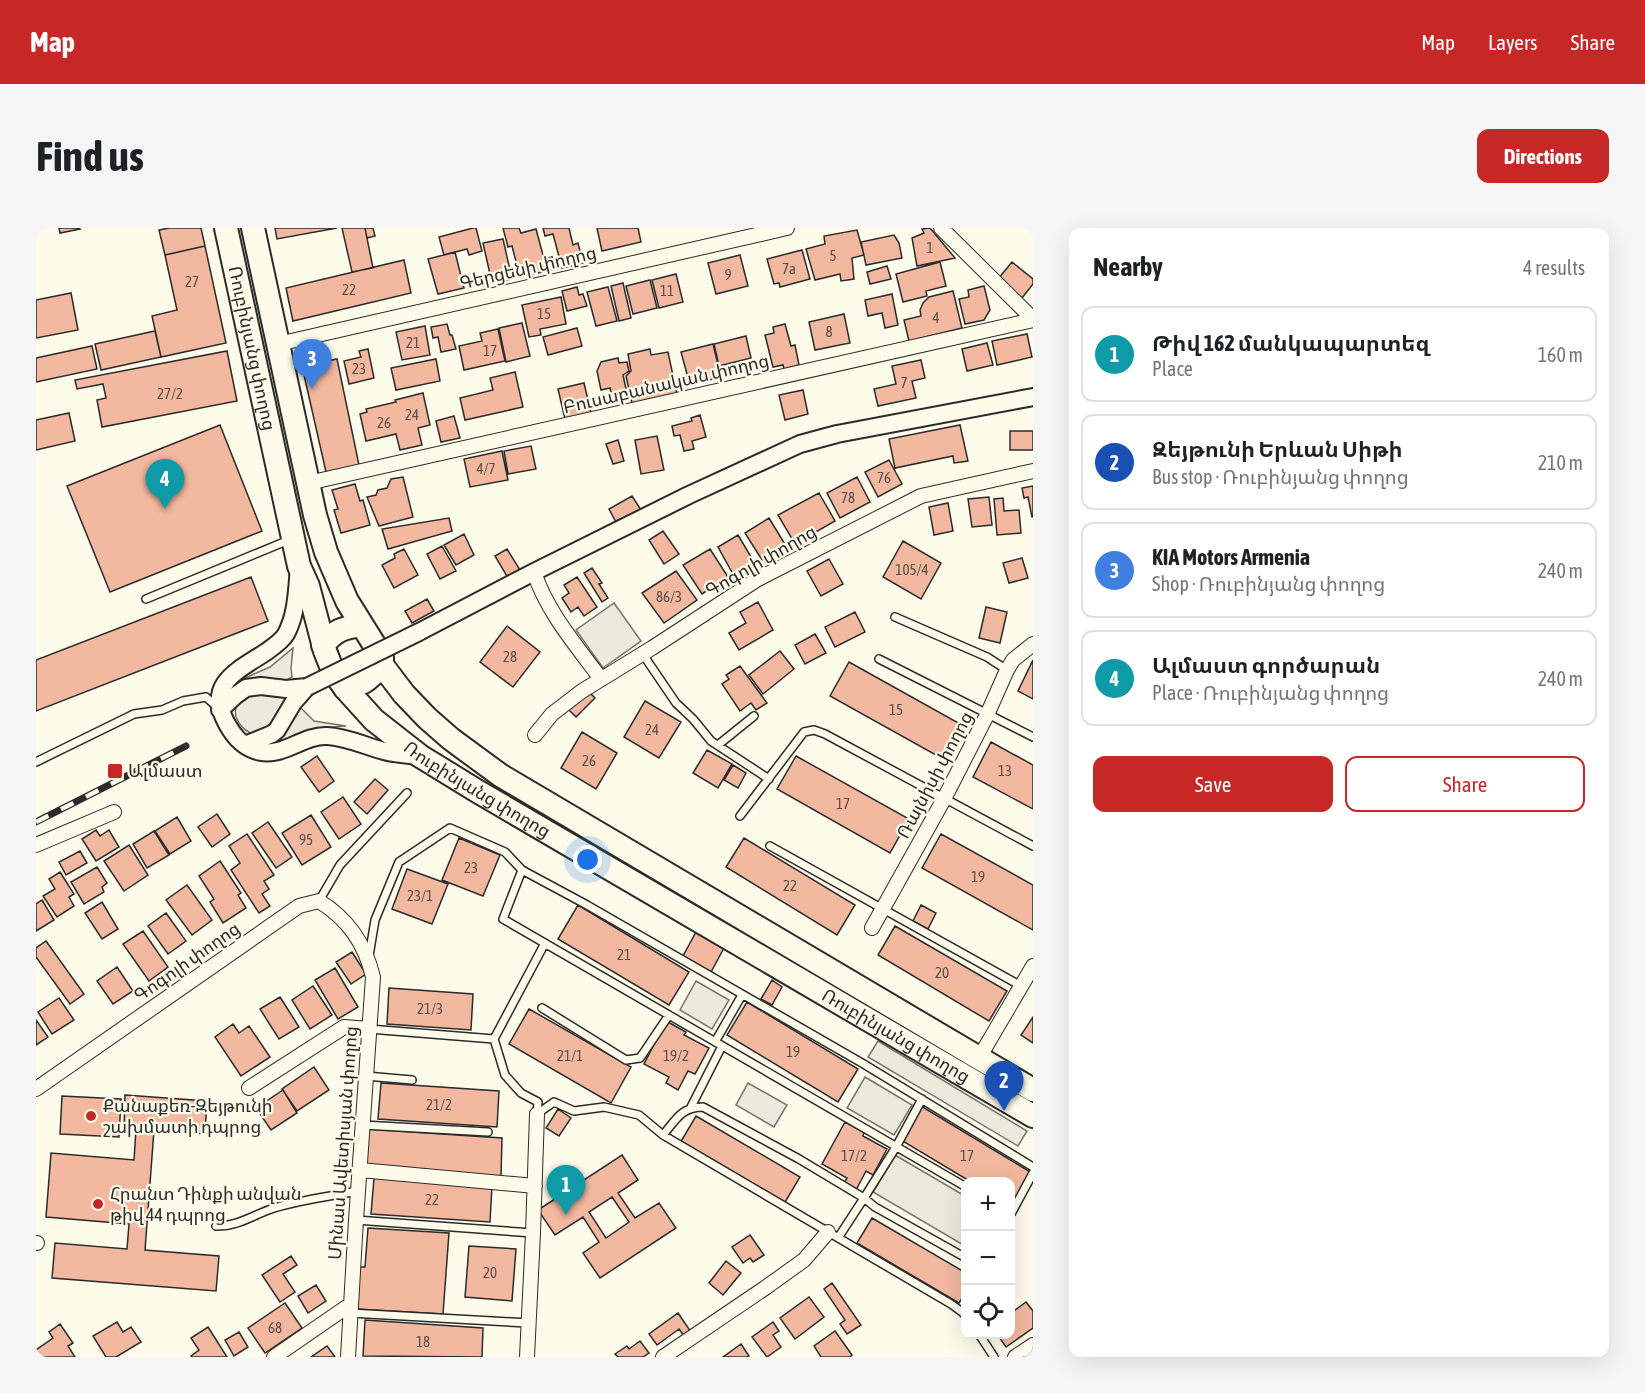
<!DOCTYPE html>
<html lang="en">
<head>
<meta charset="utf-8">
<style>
  body { margin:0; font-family:"Asap Condensed","Noto Sans Armenian",sans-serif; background:#f6f6f6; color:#202124 }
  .controls { position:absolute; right:18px; bottom:18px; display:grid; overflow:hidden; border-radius:12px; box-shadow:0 6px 24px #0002 }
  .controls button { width:54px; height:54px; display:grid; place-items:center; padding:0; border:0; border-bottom:2px solid #e0e0e0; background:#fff; color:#202124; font:30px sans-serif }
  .you { position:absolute; left:552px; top:632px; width:21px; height:21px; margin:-15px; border:4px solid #fff; border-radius:50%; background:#1a73e8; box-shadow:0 0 0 9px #1a73e833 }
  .badge { display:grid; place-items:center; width:39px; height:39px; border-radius:50%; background:#c62828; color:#fff; font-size:20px; font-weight:700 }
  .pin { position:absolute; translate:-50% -50px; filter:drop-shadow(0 2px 3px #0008) }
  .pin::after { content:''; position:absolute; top:32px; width:21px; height:18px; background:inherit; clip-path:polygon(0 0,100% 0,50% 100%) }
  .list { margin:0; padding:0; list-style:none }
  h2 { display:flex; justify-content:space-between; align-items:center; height:78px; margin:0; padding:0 24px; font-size:26px }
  h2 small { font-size:20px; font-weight:400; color:#757577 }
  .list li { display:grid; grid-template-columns:39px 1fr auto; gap:18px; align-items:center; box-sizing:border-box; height:96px; margin:0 12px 12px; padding:0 12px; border:2px solid #e0e0e0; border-radius:12px }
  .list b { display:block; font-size:22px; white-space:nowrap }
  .list p { margin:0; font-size:20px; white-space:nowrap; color:#757577 }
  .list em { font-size:20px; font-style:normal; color:#757577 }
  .actions { display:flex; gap:12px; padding:18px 24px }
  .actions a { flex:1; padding:14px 0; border:2px solid #c62828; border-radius:12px; text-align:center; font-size:21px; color:#c62828 }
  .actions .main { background:#c62828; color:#fff }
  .icon { flex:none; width:33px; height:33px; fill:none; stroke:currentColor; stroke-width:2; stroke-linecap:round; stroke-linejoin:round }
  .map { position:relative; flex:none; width:997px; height:1129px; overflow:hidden; border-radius:12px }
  header { display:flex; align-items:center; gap:36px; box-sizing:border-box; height:84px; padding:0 30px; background:#c62828; color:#fff }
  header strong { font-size:28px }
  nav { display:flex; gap:33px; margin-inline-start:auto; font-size:21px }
  .intro { display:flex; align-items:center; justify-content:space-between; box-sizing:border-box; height:144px; padding:0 36px }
  h1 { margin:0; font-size:42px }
  .button { padding:15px 27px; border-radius:12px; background:#c62828; color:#fff; font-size:21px; font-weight:700 }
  main { display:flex; gap:36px; padding:0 36px }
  aside { flex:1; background:#fff; border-radius:12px; box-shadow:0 6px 24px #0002 }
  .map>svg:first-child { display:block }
  .green { fill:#ecebdb; stroke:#74746e; stroke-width:1.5 }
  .building { fill:#f2b8a0; stroke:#2b2b2b; stroke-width:1.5; fill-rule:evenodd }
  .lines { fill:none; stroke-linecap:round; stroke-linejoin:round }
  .service-casing { stroke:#2b2b2b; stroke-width:10 }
  .minor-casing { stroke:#2b2b2b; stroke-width:16 }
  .tertiary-casing { stroke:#2b2b2b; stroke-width:20 }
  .primary-casing { stroke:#2b2b2b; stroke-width:26 }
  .service { stroke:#fdfbea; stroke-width:7 }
  .minor { stroke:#fdfbea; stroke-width:14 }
  .tertiary { stroke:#fdfbea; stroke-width:16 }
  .primary { stroke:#fdfbea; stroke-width:22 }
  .rail-casing { stroke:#2b2b2b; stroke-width:7 }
  .rail { stroke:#fdfbea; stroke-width:4.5; stroke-dasharray:14; stroke-linecap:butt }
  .tertiary-bridge-casing { stroke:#2b2b2b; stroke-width:20; stroke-linecap:butt }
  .tertiary-bridge { stroke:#fdfbea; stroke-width:16 }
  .poi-dot { fill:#c62828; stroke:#fdfbea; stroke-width:2 }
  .labels { text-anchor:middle; stroke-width:4.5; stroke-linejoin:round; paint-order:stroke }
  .number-label { font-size:15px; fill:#5d4e48 }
  .street-label { font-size:18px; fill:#2b2b2b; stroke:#fdfbea }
  .poi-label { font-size:18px; fill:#2b2b2b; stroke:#fdfbea; text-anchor:start }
</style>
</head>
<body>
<header>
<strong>Map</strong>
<nav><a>Map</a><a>Layers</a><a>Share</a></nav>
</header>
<div class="intro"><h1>Find us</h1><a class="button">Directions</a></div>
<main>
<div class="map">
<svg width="997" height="1129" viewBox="0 0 997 1129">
  <rect width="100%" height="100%" fill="#fdfbea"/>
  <path class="green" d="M578 375 605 413 567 440 540 402Z
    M257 420 255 440 256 449 251 452 252 454 197 460 209 450 234 439Z
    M219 463 253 468 240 495 218 506C206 503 194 488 202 475 206 470 214 466 219 463Z
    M263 478 278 493 310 498 284 500 244 517H227Z
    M660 753 693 772 676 801 644 782Z
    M842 813 991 903 982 918 832 829Z
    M829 849 876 877 858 907 811 880Z
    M712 855 751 877 738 899 700 877Z
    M859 927 929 968V1018L837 964Z"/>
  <path class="building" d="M23 0H43L44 1 24 5Z
    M133 0H165L169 18 129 27 123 2Z
    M239 0H301L241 11Z
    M306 0H329L337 40 316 44Z
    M329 0H337L339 8 331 10Z
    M437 0H440L446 23 433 27 431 21 408 27 403 9Z
    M467 0H483L485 5 500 1 508 31 516 29 519 41 484 49 476 18 472 19Z
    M507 0H533L537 17 542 15 547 35 526 40 517 6 509 8Z
    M561 0H602L605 14 566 23Z
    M894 0 919 30 881 38 876 10 888 5 886 1Z
    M821 2 828 27 816 30 818 51 805 53 804 46 779 52 770 21 789 16 788 8Z
    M858 7 863 15 866 30 830 37 825 14Z
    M467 11 476 51 456 55 447 15Z
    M169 18 190 115 125 129 116 88 141 82 129 27Z
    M766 22 774 51 744 59 743 55 738 56 731 31Z
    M419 24 428 60 402 66 392 31Z
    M704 27 712 58 680 66 672 35Z
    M368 32 375 65 257 93 250 60Z
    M904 34 910 58 890 63 891 68 867 74 860 46Z
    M976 34 997 51V56L986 70 962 51Z
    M851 38 855 51 834 56 831 44Z
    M640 46 647 74 623 80 616 52Z
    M614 52 621 80 597 86 590 58Z
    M587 55 595 90 583 93 575 58Z
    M948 58 954 82 948 92 929 96 923 71 933 69 932 62Z
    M541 59 543 67 547 66 551 78 531 83 526 63Z
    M572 59 581 93 560 98 551 64Z
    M917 63 926 100 873 113 868 92 885 88 884 82 887 75 893 69Z
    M35 65 42 102 0 110V72Z
    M856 66 862 97 849 100 846 85 832 88 829 72Z
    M525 69 530 96 504 101 505 107 493 109 486 77Z
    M808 86 814 115 779 122 773 94Z
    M486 95 494 128 470 134 463 100Z
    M411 96 414 107H416L420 121 405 124 402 109 397 110 395 99Z
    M749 96 755 118 759 117 763 137 748 141 747 137 737 139 729 107 738 105 737 99Z
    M389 98 394 127 366 132 360 104Z
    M541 100 546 118 512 127 507 109Z
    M462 101 469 133 428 142 423 118 446 113 444 105Z
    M119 103 125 129 65 142 59 116Z
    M991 106 996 129 961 137 956 113Z
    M710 108 715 130 683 138 678 116Z
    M951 115 957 137 931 143 926 121Z
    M677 116 685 149 654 157 645 124Z
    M56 118 61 141 0 154V130Z
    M332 121 338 150 313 156 308 133 325 129 323 123Z
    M614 121 615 127 632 124 641 166 597 180 590 148 595 143 592 126Z
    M191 123 201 173 66 199 61 172 70 170 67 156 41 161 39 152Z
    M582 130 583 135 591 134 593 143 587 147 592 170 577 173 574 160 565 162 561 143 565 134Z
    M301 131 323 237 290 244 266 138Z
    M400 131 404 153 360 162 355 140Z
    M885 132 889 150 876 153 880 170 842 178 838 161 860 156 856 138Z
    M479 144 487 179 429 192 424 170 457 162 454 150Z
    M548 155 555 185 529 191 522 161Z
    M767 162 772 186 749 192 743 167Z
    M387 165 394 197 382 200 386 217 364 222 360 206 330 213 324 186 331 184 330 181 360 174 359 172Z
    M33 185 39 213 0 222V192Z
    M664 187 670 209 656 213 658 221 648 223 644 207 638 208 636 198 656 193 655 190Z
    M418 188 424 210 405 214 400 193Z
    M184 197 226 303 74 364 31 258Z
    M924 197 932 233 918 235 917 228 859 240 853 211Z
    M974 203H997V222H974Z
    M621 208 628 242 605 246 599 212Z
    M582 212 588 233 577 236 570 216Z
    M495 218 500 241 472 246 468 223Z
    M466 223 472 252 434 259 428 231Z
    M853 232 866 256 842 269 829 244Z
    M367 249 377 289 343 298 331 269 340 267 342 262 351 260 355 251Z
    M821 249 834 274 804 290 791 265Z
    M319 256 324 273 327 272 334 297 305 305 298 282 302 281 296 262Z
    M997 258V289H996L992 269 988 270 986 260Z
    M783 265 799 293 759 316 742 287Z
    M596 268 605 282 581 296 573 281Z
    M953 269 956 297 936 299 932 271Z
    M967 270 968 283 983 282 985 305 961 307 958 271Z
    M912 275 917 303 898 307 893 279Z
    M413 290 416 303 352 321 346 301Z
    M733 290 750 318 726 332 709 305Z
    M627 303 643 326 628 336 613 312Z
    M428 306 438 327 420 337 408 317Z
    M702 307 718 334 697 346 682 319Z
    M867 313 905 335 885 371 847 349Z
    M406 318 420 343 404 351 391 326Z
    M368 321 382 347 358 360 346 337 359 330 358 326Z
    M471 321 484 342 472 350 459 328Z
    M674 321 692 349 666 366 647 337Z
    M986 330 992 350 973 355 967 335Z
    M793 331 807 356 785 368 771 343Z
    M556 340 566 355 563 356 572 370 566 374 548 345Z
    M640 343 661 372 628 395 606 365Z
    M215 349 232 393 0 483V432Z
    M541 349 561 379 548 388 542 379 535 384 526 370 533 365 528 357Z
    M391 371 398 383 376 395 369 383Z
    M722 374 737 402 703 422 693 405 710 395 704 384Z
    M950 379 971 384 964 415 943 410Z
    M819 384 829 404 799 419 789 399Z
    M471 398 504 424 477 459 444 434Z
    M779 406 790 425 769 436 759 417Z
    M744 423 758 441 727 466 713 447Z
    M997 432V471L982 463Z
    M813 434 926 497 907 531 794 468Z
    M704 438 731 475 720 482 715 475 704 483 686 456 693 451 690 447Z
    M552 463 559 470 540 489 533 482Z
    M609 473 645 494 623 530 588 509Z
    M546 504 581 525 560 561 525 540Z
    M955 514 997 537V581L937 549Z
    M671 522 696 536 682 560 657 545Z
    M281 528 298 553 283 564 265 539Z
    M760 528 873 591 854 625 741 561Z
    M697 537 710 545 702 560 688 552Z
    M339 551 352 562 331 586 318 574Z
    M307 569 325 596 303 611 285 584Z
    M181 586 194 606 176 619 162 599Z
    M275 587 295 619 266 637 246 605Z
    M141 589 155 613 134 626 119 603Z
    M232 594 256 629 240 640 216 605Z
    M60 602 64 608 73 602 83 619 60 633 46 611Z
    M118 603 133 627 111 640 97 616Z
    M211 606 238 647 228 653 233 661 226 666 234 678 223 685 195 642 204 635 193 618Z
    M905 606 997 657V702L886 640Z
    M423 610 464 627 447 668 406 652Z
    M708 610 819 677 801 707 690 639Z
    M93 617 112 647 88 663 68 633Z
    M44 623 51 635 30 647 23 634Z
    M184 633 205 665 202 667 210 680 187 695 174 674 178 671 163 648Z
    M61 639 71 655 66 659 68 664 48 676 35 654Z
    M371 641 412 656 396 696 356 681Z
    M24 644 38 666 33 669 38 678 21 689 7 668 19 661 13 651Z
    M151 657 176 692 156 707 130 672Z
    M6 672 18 692 0 703V676Z
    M66 674 82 701 66 711 49 685Z
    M542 677 653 744 633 777 522 711Z
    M885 677 900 685 892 701 877 693Z
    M130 685 150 713 132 726 112 698Z
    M859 698 971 763 953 793 842 727Z
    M107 703 132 739 113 753 87 716Z
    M660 704 688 720 675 744 647 728Z
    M10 713 48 766 34 776 0 729V720Z
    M316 724 330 746 315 756 300 734Z
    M81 739 97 763 77 776 61 753Z
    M299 740 322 779 302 791 279 752Z
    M736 752 746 759 736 777 725 771Z
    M277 758 296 787 274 801 256 772Z
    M353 760 437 766 435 802 351 796Z
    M244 769 263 799 243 811 224 781Z
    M23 770 38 792 16 806 2 784Z
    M711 774 822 841 802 874 691 807Z
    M493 781 595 839 575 875 473 816Z
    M997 789V815L985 807Z
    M0 792 12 809 0 817Z
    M630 793 650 804 648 807 673 820 659 846 652 843 642 862 630 855 633 849 608 836Z
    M197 796 203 805 213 798 234 829 205 848 179 809Z
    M278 839 293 862 261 883 246 861Z
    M345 855 463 863 461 899 342 891Z
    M247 862 261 885 235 902 220 880Z
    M89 867 171 873 169 906 118 902 109 1022 183 1028 180 1063 16 1050 19 1015 91 1021 93 996 10 989 15 925 98 932 100 901 88 902Z
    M26 868 85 871 83 909 24 906Z
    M885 878 996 945 976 978 975 977V954H935L865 912Z
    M522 881 535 890 523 908 510 900Z
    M660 888 764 949 748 976 644 915Z
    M809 894 828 904 827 908 851 921 837 947 830 943 820 962 808 955 811 950 786 936Z
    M332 901 466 910 465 949 329 939Z
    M586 927 602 952 582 965 599 990 623 975 640 1000 564 1050 547 1025 563 1014 547 989 519 1007 502 982ZM576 969 593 994 570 1010 553 984Z
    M338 950 456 958 454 994 335 986Z
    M836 990 930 1045V1064L923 1075 821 1015Z
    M332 1000 413 1005 407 1086 320 1081 324 1039H329Z
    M714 1007 728 1027 717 1034 714 1030 707 1035 696 1019Z
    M433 1018 480 1021 476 1073 429 1069Z
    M255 1028 261 1037 247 1046 259 1064 244 1074 226 1047Z
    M690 1033 705 1045 687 1067 673 1055Z
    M796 1055 825 1097 811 1106 804 1096 809 1092 788 1061Z
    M280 1057 290 1073 272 1085 262 1068Z
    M773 1069 788 1089 759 1111 744 1090Z
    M990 1074 997 1083V1100L970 1119 961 1106H975V1085Z
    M249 1075 266 1100 229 1125 212 1100Z
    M642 1085 655 1104 648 1108 643 1101 621 1117 613 1106Z
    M329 1092 447 1100 446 1129 327 1128Z
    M81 1094 87 1104 95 1099 105 1114 80 1129H70L57 1108Z
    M737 1094 743 1103 737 1107 745 1119 731 1129 716 1109Z
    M24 1096 37 1115 32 1118 39 1129H0V1122L17 1110 13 1104Z
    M172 1099 191 1129H156L155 1128 163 1122 155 1110Z
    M799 1103 816 1127 814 1129H785L778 1118Z
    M203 1104 212 1119 198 1128 189 1112Z
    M604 1113 613 1125 607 1129H582L579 1126 591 1118 593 1121Z
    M705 1116 713 1128 711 1129H687Z
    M291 1118 299 1129H275Z"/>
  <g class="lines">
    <defs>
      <path id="service" d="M110 371 253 312
        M859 389 951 429 971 442
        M606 425 640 475 657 491 675 513 733 551
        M843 431 997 509
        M682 517 718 488
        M0 534 98 486 126 482 147 473 170 469 182 480
        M704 588 768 504 778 502 789 506 997 618
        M734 618 985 758
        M486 642 467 691 930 959
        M283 673 304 637 371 565
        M333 728 339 692 363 634 414 600 469 624 486 642 551 677 826 835 997 939
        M506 780 590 832 604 830 633 787
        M333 801 458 811
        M679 814 706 767
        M330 848 376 852
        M655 879 686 818
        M501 886 518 874 538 883 568 879 603 887 627 907 915 1076 926 1084 930 1088
        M501 886 502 874 485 865 469 847 458 811 509 715
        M327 897 452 904
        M627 907C640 892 645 879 667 879L763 931 828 970 860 919 886 871
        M975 986 997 945
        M320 992 497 1005
        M180 998C201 999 219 986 238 980 266 972 294 968 322 963
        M802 1010 828 970 839 979 930 1030
        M314 1085 492 1095
        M943 1106 958 1129"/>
      <path id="minor" d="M905 0 997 91
        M242 116 751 0
        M272 255 997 92
        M498 344C511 384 540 417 565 451
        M499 507 516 486 546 463 616 420 722 351 885 268 997 243
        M0 617 78 584
        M836 700 908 571 951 487 971 442 977 432 997 416
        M943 830 997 738
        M213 860 308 799 333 801
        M0 861 263 678 283 673C312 691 329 715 337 749L320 992 312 1129
        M324 942 499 958
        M0 1015H1
        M238 1129 315 1076
        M491 1129 497 1005 501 886
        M627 1129 729 1060 768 1032 792 1004
        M979 1129 997 1117"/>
      <path id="tertiary" d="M263 339C261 360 261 386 250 406 246 413 237 419 230 424 201 443 169 456 191 496 198 509 209 521 225 524 249 528 267 507 291 508 311 509 329 518 348 523 359 526 372 527 384 528
        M383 404 498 344 653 267 764 216 801 206 997 169
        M184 482 200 467 210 460 225 458 250 461 271 459
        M209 517 236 506 241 502 257 475 271 459"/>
      <g id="primary">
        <path id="s1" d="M190 0 263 338 272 358 289 423 297 443 309 460 338 492 384 528 441 563 997 888"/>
        <path d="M217 0 279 287 290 324 311 373 346 429V437L368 466 391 490 415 511 464 547 997 862"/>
        <path d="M287 417C299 402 307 400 325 397"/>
        <path d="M309 460C314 458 320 457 325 455 332 453 334 447 341 444L342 437H346"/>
      </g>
    </defs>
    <use href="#service" class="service-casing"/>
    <use href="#minor" class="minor-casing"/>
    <use href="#tertiary" class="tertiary-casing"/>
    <use href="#primary" class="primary-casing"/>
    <use href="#service" class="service"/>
    <use href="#minor" class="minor"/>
    <use href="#tertiary" class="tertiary"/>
    <use href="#primary" class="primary"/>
    <defs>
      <path id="rail" d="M0 594 150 518"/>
    </defs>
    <use href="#rail" class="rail-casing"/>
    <use href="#rail" class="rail"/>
    <defs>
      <path id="tertiary-bridge" d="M271 459 383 404"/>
    </defs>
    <use href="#tertiary-bridge" class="tertiary-bridge-casing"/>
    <use href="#tertiary-bridge" class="tertiary-bridge"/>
  </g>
  <g class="poi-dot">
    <rect x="71" y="535" width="16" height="16" rx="3"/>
    <circle cx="55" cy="888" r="6"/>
    <circle cx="62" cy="976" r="6"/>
  </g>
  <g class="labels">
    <g class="number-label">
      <text x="894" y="25">1</text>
      <text x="797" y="33">5</text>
      <text x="753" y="46">7a</text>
      <text x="692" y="52">9</text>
      <text x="156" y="59">27</text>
      <text x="313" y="67">22</text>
      <text x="631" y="68">11</text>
      <text x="508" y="91">15</text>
      <text x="900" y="95">4</text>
      <text x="793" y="109">8</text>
      <text x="377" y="120">21</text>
      <text x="454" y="128">17</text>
      <text x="323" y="146">23</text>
      <text x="868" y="160">7</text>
      <text x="134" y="171">27/2</text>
      <text x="376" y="192">24</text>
      <text x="348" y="200">26</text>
      <text x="450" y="246">4/7</text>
      <text x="848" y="255">76</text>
      <text x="812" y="275">78</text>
      <text x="876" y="347">105/4</text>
      <text x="633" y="374">86/3</text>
      <text x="474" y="434">28</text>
      <text x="860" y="487">15</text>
      <text x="616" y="507">24</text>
      <text x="553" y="538">26</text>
      <text x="969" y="548">13</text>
      <text x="807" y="581">17</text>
      <text x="270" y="617">95</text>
      <text x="435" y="645">23</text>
      <text x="942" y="654">19</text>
      <text x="754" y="663">22</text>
      <text x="384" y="673">23/1</text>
      <text x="588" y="732">21</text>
      <text x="906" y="750">20</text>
      <text x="394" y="786">21/3</text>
      <text x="757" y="829">19</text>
      <text x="534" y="833">21/1</text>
      <text x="640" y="833">19/2</text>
      <text x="403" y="882">21/2</text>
      <text x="818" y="933">17/2</text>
      <text x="931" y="933">17</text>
      <text x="396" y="977">22</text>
      <text x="454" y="1050">20</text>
      <text x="239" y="1105">68</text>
      <text x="387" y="1119">18</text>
    </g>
    <g class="street-label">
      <text transform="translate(492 40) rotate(-13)" y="6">Գերցենի փողոց</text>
      <text dy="6" stroke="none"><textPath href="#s1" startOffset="123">Ռուբինյանց փողոց</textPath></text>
      <text transform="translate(630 156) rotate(-13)" y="6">Բուսաբանական փողոց</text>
      <text transform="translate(725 333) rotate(-30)" y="6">Գոգոլի փողոց</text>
      <text transform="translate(899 547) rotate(-62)" y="6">Ռայնիսի փողոց</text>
      <text dy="6" stroke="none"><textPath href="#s1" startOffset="645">Ռուբինյանց փողոց</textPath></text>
      <text transform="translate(151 734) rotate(-35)" y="6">Գոգոլի փողոց</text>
      <text dy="6" stroke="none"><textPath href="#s1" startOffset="1131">Ռուբինյանց փողոց</textPath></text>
      <text transform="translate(307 915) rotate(-86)" y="6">Մինաս Ավետիսյան փողոց</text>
    </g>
    <g class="poi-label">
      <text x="92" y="549">Ալմաստ</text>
      <text x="67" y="884">Քանաքեռ-Զեյթունի<tspan x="67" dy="21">շախմատի դպրոց</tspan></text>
      <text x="74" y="972">Հրանտ Դինքի անվան<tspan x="74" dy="21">թիվ 44 դպրոց</tspan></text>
    </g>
  </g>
</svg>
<div class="controls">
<button>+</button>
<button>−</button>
<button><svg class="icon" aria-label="locate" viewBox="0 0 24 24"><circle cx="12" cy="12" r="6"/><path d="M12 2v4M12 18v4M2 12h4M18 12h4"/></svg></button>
</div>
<div class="you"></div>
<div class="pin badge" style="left:530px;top:987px;background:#0f9aa8">1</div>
<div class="pin badge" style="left:968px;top:883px;background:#1a4fb4">2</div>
<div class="pin badge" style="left:276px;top:161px;background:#3f7fe0">3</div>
<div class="pin badge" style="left:129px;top:281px;background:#0f9aa8">4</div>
</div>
<aside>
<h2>Nearby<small>4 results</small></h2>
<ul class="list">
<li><span class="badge" style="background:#0f9aa8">1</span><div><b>Թիվ 162 մանկապարտեզ</b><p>Place</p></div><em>160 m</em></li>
<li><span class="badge" style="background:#1a4fb4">2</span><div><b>Զեյթունի Երևան Սիթի</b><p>Bus stop · Ռուբինյանց փողոց</p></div><em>210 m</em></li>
<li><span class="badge" style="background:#3f7fe0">3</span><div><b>KIA Motors Armenia</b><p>Shop · Ռուբինյանց փողոց</p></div><em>240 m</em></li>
<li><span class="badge" style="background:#0f9aa8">4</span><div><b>Ալմաստ գործարան</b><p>Place · Ռուբինյանց փողոց</p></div><em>240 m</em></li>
</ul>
<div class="actions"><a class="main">Save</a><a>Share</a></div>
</aside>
</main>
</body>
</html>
